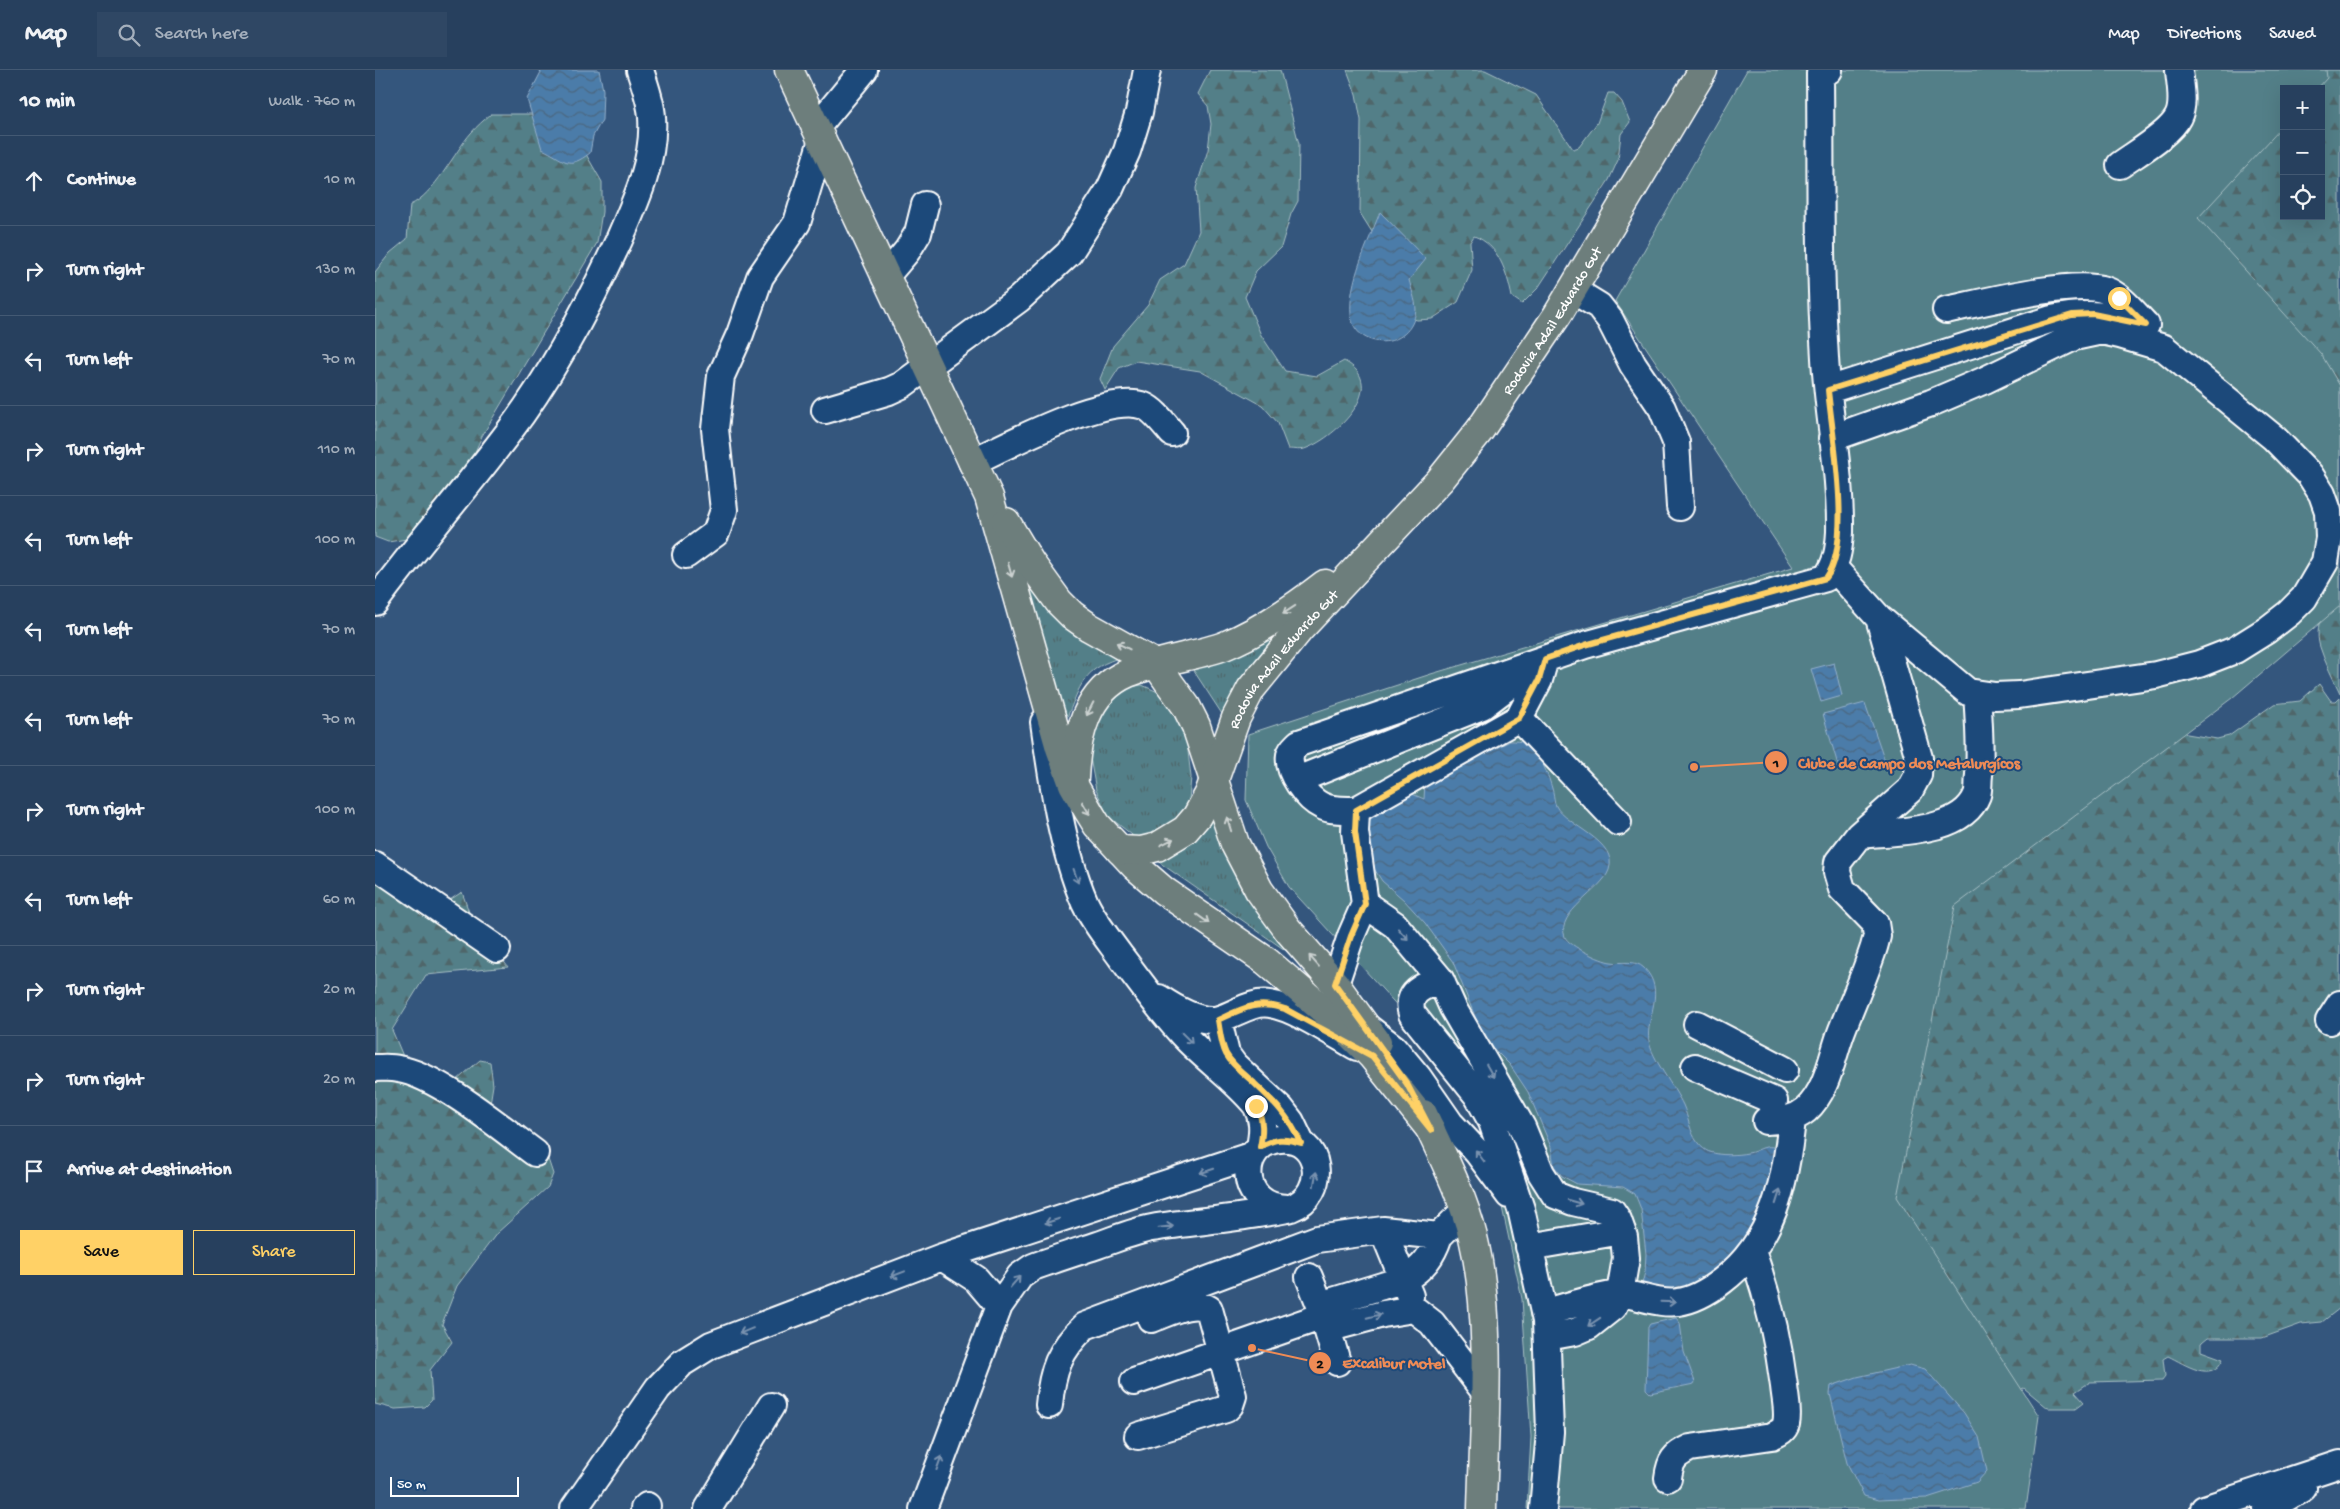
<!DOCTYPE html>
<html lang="en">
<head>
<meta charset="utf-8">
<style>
  body { margin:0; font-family:"Gochi Hand",sans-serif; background:#2f4764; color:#f1f3f6 }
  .controls { position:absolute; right:15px; top:15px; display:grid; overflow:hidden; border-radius:0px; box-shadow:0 5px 20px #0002 }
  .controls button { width:45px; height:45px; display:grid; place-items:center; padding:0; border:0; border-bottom:1px solid #435973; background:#27405e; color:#f1f3f6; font:25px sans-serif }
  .scale { position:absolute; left:15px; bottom:12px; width:129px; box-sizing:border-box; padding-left:5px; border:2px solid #fff; border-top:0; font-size:14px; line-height:18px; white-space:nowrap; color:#fff; -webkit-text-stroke:4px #1f4a7a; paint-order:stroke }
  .stop { position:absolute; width:15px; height:15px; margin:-11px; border:4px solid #ffd166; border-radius:50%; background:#fff }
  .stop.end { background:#ffd166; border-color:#fff; box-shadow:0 1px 5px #0008 }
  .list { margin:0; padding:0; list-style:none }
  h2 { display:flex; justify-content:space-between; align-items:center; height:65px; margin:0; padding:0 20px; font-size:21px }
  h2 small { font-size:16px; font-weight:400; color:#a4afbc }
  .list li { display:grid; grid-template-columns:32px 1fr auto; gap:15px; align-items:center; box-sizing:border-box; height:90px; padding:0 20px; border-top:1px solid #435973 }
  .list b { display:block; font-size:19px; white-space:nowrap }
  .list em { font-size:16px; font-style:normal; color:#a4afbc }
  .actions { display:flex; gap:10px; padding:15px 20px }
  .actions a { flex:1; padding:11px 0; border:1px solid #ffd166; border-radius:0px; text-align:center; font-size:18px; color:#ffd166 }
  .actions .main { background:#ffd166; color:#111 }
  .icon { flex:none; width:28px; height:28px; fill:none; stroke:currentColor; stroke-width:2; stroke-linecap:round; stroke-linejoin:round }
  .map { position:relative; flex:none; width:1965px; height:1439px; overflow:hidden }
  header { display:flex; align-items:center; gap:30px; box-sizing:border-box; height:70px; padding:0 25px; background:#27405e; border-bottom:1px solid #435973 }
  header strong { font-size:24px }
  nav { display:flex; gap:28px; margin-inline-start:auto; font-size:18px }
  .search { width:350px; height:45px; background:#2f4764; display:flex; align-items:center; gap:12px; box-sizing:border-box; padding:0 18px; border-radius:0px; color:#a4afbc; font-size:19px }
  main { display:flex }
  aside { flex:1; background:#27405e }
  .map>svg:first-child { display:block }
  .grass { fill:url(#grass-tufts); stroke:#a8bfc4 }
  .forest { fill:url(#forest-firs); stroke:#a8bfc4; fill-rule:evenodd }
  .park { fill:#527f88; stroke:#a8bfc4 }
  .water { fill:url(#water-waves); stroke:#94b0cb }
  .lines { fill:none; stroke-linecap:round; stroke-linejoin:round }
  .minor-casing { stroke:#fff; stroke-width:30 }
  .major-casing { stroke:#fff; stroke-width:31 }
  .minor { stroke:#1f4a7a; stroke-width:26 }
  .major { stroke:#6d7e7c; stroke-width:28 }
  .oneway { stroke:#ccd2d1 }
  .oneway2 { stroke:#7992af }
  .route { stroke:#ffd166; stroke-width:6 }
  .labels { text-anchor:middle; stroke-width:4; stroke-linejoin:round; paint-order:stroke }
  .street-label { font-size:15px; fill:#fff; stroke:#1f4a7a }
  .leader { fill:none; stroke:#ef8b55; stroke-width:2 }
  .callout-dot { fill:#ef8b55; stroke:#1f4a7a; stroke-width:2 }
  .mark-label { font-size:15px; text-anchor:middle; font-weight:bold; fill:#111 }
  .callout-label { font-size:16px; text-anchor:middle; font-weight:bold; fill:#ef8b55; stroke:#1f4a7a; stroke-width:4; stroke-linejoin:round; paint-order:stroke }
</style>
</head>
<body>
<header>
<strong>Map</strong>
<div class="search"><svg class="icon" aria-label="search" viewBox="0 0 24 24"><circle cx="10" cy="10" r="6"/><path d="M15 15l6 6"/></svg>Search here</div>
<nav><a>Map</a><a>Directions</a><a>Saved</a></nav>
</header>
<main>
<aside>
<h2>10 min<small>Walk · 760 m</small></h2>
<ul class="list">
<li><svg class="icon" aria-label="ahead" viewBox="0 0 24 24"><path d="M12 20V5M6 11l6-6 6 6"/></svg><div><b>Continue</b></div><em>10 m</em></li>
<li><svg class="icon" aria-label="right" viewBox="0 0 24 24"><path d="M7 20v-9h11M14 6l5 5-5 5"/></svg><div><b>Turn right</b></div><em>130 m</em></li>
<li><svg class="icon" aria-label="left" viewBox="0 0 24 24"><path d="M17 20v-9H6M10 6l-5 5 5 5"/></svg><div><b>Turn left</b></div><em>70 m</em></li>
<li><svg class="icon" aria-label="right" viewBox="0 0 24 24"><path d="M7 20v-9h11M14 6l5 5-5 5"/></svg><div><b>Turn right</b></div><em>110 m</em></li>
<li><svg class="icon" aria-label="left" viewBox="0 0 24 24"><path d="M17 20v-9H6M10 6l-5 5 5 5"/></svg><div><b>Turn left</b></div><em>100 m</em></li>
<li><svg class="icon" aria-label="left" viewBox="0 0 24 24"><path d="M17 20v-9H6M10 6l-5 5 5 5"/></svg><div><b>Turn left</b></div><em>70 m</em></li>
<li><svg class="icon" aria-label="left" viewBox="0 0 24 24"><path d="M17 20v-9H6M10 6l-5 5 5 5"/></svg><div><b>Turn left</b></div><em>70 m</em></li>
<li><svg class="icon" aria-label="right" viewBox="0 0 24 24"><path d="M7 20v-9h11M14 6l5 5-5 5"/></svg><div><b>Turn right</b></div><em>100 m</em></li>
<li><svg class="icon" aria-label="left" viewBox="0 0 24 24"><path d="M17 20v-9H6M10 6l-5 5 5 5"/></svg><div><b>Turn left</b></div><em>60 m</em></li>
<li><svg class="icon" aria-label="right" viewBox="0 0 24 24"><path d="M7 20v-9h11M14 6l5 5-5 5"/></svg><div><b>Turn right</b></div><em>20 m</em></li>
<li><svg class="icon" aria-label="right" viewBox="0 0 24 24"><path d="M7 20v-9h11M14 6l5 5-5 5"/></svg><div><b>Turn right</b></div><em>20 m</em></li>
<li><svg class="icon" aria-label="arrive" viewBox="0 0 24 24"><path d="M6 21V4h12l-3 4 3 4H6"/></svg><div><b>Arrive at destination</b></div></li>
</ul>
<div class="actions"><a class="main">Save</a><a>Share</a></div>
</aside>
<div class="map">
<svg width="1965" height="1439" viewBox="0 0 1965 1439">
  <defs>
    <pattern id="grass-tufts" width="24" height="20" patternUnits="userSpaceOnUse" patternTransform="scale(1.25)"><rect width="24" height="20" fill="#527f88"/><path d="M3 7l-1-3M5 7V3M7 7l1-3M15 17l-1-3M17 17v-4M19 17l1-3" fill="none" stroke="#4f666a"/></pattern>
    <pattern id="forest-firs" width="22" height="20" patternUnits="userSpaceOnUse" patternTransform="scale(1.25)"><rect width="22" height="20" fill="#527f88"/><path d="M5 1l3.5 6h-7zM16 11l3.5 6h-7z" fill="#4f666a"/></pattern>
    <pattern id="water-waves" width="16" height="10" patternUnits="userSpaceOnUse" patternTransform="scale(1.25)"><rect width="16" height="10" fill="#4c7ca9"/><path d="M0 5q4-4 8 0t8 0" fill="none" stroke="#4c667f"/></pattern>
  </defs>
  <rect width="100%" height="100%" fill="#34567d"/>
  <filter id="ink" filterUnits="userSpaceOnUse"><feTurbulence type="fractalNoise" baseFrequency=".02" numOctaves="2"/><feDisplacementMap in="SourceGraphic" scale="10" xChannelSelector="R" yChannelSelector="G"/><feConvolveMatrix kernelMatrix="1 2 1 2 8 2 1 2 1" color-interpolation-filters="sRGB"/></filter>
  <g filter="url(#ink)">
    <path class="grass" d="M647 492 750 586C706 599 707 613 690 652Z
      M912 553 878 596 847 644 815 595Z
      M767 615 783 622 810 656 816 707 814 730 796 761 766 772 733 746 721 720 713 677 730 632 749 618Z
      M839 747 920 887 778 788 808 779Z"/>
    <path class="forest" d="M835 0H905L924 74 923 131 916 144 906 177 881 201 870 227 886 265 910 301 942 306 969 291C1016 315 961 367 932 378 926 381 919 379 913 379L903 353 887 335 825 301 761 291 744 298 730 320 725 309 738 276 773 235 785 210 809 194 824 161 821 118 833 80 836 54 833 36 823 24Z
      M972 0H1110L1161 25 1198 79 1204 77 1222 53 1233 23H1239L1247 32 1255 52 1246 64 1243 90 1234 110 1163 218 1147 234 1137 227C1132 203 1124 175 1099 166L1095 172 1097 200 1083 232 1057 249 1042 250 1029 246 1004 173 985 143 986 50 981 24Z
      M1767 0H1965V449L1758 52ZM1909 19H1946V146H1909Z
      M116 44H170L203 60 212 86 227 112V142L222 173 107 366 96 391 44 467 13 472 0 467V202L15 183 32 169 35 135C59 125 80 81 96 63 102 56 109 50 116 44Z
      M1965 499V623C1958 608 1950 593 1945 577 1937 552 1956 522 1965 499Z
      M1944 614 1956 631H1961L1965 627V1238L1947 1252 1926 1254 1887 1268H1832L1826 1273V1281L1848 1289C1837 1314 1810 1294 1793 1286L1788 1289 1790 1306 1787 1310 1715 1312 1700 1322 1709 1332 1701 1338H1673L1649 1318 1602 1339 1418 1057 1491 903 1792 637 1812 664 1842 669 1854 666 1899 634 1925 631Z
      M0 811 33 836 58 841 87 822 96 848 133 897 51 905 17 960 30 991 81 1011 105 990 115 992 118 1015 115 1034 148 1077 173 1089 178 1104 173 1117 122 1163 82 1216 67 1254 77 1272 55 1300 57 1330 50 1337 20 1339 0 1334Z"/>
    <path class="park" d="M1372 0H1951L1952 8 1942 19H1909V55L1823 148 1946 284 1965 316V536L1857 628 1580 836 1522 1127 1664 1346 1651 1439H1152L1156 1367 1147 1229 1113 1073 1081 1011 1039 954 914 817 891 777 871 730 873 664 1056 604 1418 497 1240 231Z"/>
    <path class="water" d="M164 0H224L228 20 227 50 218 66 215 83C192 101 190 89 167 79L152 29 166 2Z
      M1005 142 1051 189 1034 210C1036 218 1041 231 1041 240 1036 283 979 280 976 245 973 211 993 174 1005 142Z
      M1459 593 1467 626 1446 632 1436 599Z
      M1490 633 1510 691 1465 702 1448 644Z
      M1135 671C1139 671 1146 671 1150 673 1165 682 1174 706 1178 722 1179 726 1179 732 1181 736 1191 756 1244 771 1234 800 1227 821 1180 842 1190 867 1194 876 1226 891 1236 892 1247 894 1260 889 1269 898 1292 921 1270 947 1274 971 1276 987 1300 1018 1308 1035 1313 1046 1315 1063 1323 1073 1326 1077 1331 1081 1335 1082 1346 1086 1362 1085 1373 1083 1382 1082 1388 1075 1398 1077L1401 1084C1391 1126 1385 1161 1352 1193 1340 1205 1322 1214 1308 1224L1266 1218 1270 1202 1271 1184 1266 1139 1260 1124 1248 1117 1202 1114 1187 1106 1179 1096 1176 1077 1153 1022 1135 995 1119 979 1103 954 1078 892 1050 853 1029 830 1007 811 996 794 993 753 999 743 1035 723 1049 729 1050 713Z
      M1301 1248 1305 1253 1309 1282 1320 1312 1319 1314 1275 1323 1271 1319 1273 1257 1275 1254Z
      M1535 1295 1550 1299 1589 1343 1604 1367 1612 1401 1602 1412 1552 1428 1503 1430 1489 1426 1472 1393 1455 1324 1456 1316 1482 1307Z"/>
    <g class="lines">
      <defs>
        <path id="minor" d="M441 58 489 0
          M1745 95C1760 84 1795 64 1803 47 1810 34 1805 14 1804 0
          M510 207 532 181 543 163 550 135
          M1198 220 1224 236 1235 250 1258 295 1287 338 1301 372 1305 437
          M1571 240C1605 233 1699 209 1730 220 1746 225 1759 243 1771 255
          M1453 320 1677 249C1704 243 1726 244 1753 250
          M450 340 514 321 527 315 644 229 694 183 735 119 752 81 764 42 772 0
          M1457 368 1556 333 1610 310 1699 267 1727 261 1745 265 1789 278 1899 368 1935 405 1947 424 1953 441 1954 468 1950 492 1929 528 1914 543 1892 560 1860 580 1824 594 1781 605 1644 625 1620 626 1593 622 1504 548 1459 498
          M597 392C633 375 732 322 769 336 779 340 790 355 797 363
          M311 485 341 463 349 440 340 359 346 306 365 264 385 207 422 153 447 70
          M0 532C43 474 90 420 133 363 178 304 213 237 244 170 261 131 280 90 277 47 276 31 270 16 265 0
          M1170 589 1164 610 1144 648 1243 752
          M669 652C677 709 687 780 710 833 719 852 733 869 746 887 766 913 785 940 807 964 830 989 860 1009 881 1035 889 1050 888 1062 885 1077
          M922 710 1107 636 1136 614 1148 599
          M981 740C969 740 957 741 947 736 932 729 912 702 915 685 916 680 920 677 924 673L1210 575 1451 508C1462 494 1464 479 1465 462 1466 404 1453 345 1450 288 1444 193 1446 98 1445 4L1454 0
          M1484 765C1519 761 1587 764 1602 725 1604 720 1603 711 1604 705 1606 678 1604 652 1602 624
          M0 795 122 879
          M990 834 1020 855 1065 909 1078 938 1147 1057 1166 1103 1180 1125 1198 1132 1237 1141 1243 1150 1249 1167 1251 1188 1245 1223 1238 1237 1214 1256 1200 1262 1172 1267
          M1067 913C1048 913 1030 924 1037 944L1102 1025 1117 1052 1146 1139 1171 1251 1175 1362 1168 1439
          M960 914 976 866 990 834 980 762 981 740 1144 648
          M784 928C799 938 825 954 844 949 861 944 877 931 895 934 920 938 959 964 982 977
          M843 950 851 984 859 995 906 1039 916 1052 926 1073
          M1954 951 1965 934
          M1322 954 1410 1000
          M989 955 1019 978 1043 1007 1075 1053 1103 1083 1134 1125
          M1320 997 1399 1031
          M0 998C8 998 16 997 23 999 63 1005 126 1058 160 1083
          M1391 1051C1407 1050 1419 1050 1431 1040 1453 1020 1457 986 1467 960 1478 932 1490 905 1499 877L1502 866 1500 853 1467 819 1462 802 1463 792 1484 765 1535 720 1543 705 1544 688 1504 548
          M1008 1160 1035 1226
          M1154 1177 1247 1161
          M567 1187 601 1209 624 1236
          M934 1207 945 1235 962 1292
          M945 1235 1030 1209C1048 1198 1057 1187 1064 1166
          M1169 1243C1186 1238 1233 1223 1247 1224 1265 1225 1283 1235 1303 1232 1319 1230 1334 1221 1347 1211 1399 1172 1411 1110 1417 1049
          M952 1259 1008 1244 1039 1239 1057 1253 1110 1322
          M759 1312 948 1246
          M674 1335C677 1301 684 1280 710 1256L942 1169 1008 1160 1064 1166 1090 1140
          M763 1366 851 1339 855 1335 858 1326 834 1239C818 1229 793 1243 776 1249
          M1293 1408C1295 1391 1299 1385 1315 1378L1397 1366C1403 1363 1409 1361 1411 1354 1414 1342 1410 1328 1409 1316 1403 1269 1393 1226 1377 1181
          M199 1439 283 1318 307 1293 336 1275 567 1187 878 1085
          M269 1439 272 1436
          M333 1439 396 1336
          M548 1439 624 1236 645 1206 658 1197C680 1189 702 1182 723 1175 741 1169 759 1161 777 1158 812 1152 848 1150 883 1144 894 1142 906 1141 916 1138 954 1124 947 1065 905 1069 862 1072 861 1139 914 1138
          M1829 1439 1965 1394
          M1892 1439 1928 1418"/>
        <g id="major">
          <path d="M414 0 614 427 685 678 698 714 714 742 722 755 760 796 789 821 891 891 964 953 997 986 1056 1060"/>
          <path d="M631 452 655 492 684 532 697 545 714 557 782 595 795 614 811 636 821 656 860 774 884 820 913 860 960 914 1002 972"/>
          <path d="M699 708C701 666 711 621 753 603 772 595 793 591 812 586 825 583 838 580 849 576 886 561 919 538 950 514"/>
          <path id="s1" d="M745 780 766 781 782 777 810 760 822 746 834 724 861 648 876 619 924 560 1065 410 1105 360 1183 244 1328 0"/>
          <path d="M1048 1044C1067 1085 1087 1123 1098 1167 1118 1251 1109 1353 1107 1439"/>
        </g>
      </defs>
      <use href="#minor" class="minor-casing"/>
      <use href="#major" class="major-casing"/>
      <use href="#minor" class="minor"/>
      <use href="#major" class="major"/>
    </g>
    <defs><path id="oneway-shaft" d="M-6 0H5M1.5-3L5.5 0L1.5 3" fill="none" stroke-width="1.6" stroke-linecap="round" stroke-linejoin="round" transform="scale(1.25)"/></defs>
    <g class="oneway">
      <use href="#oneway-shaft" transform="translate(635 500) rotate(74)"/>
      <use href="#oneway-shaft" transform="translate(914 540) rotate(147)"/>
      <use href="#oneway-shaft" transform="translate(748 576) rotate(-153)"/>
      <use href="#oneway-shaft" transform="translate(715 639) rotate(117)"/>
      <use href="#oneway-shaft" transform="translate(711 738) rotate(60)"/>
      <use href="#oneway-shaft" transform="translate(854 754) rotate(-107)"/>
      <use href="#oneway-shaft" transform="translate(792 772) rotate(-27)"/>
      <use href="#oneway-shaft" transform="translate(828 849) rotate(36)"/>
      <use href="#oneway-shaft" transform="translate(939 891) rotate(-131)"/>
    </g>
    <g class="oneway2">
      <use href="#oneway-shaft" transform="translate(701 806) rotate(71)"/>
      <use href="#oneway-shaft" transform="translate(1028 864) rotate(48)"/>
      <use href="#oneway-shaft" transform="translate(812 968) rotate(45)"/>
      <use href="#oneway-shaft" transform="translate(1115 1001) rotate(60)"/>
      <use href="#oneway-shaft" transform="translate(1105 1086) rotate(-127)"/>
      <use href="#oneway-shaft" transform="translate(832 1101) rotate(162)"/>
      <use href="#oneway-shaft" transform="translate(940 1109) rotate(-80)"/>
      <use href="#oneway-shaft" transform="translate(1403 1127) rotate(-72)"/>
      <use href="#oneway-shaft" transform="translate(1200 1132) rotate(16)"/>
      <use href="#oneway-shaft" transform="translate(677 1151) rotate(162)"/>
      <use href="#oneway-shaft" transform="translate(791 1157) rotate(-6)"/>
      <use href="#oneway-shaft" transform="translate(523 1204) rotate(159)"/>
      <use href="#oneway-shaft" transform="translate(640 1212) rotate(-49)"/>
      <use href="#oneway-shaft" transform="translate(1293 1232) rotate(2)"/>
      <use href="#oneway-shaft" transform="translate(999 1246) rotate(-13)"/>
      <use href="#oneway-shaft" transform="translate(1219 1252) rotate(146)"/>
      <use href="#oneway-shaft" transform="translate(371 1261) rotate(158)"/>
      <use href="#oneway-shaft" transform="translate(564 1393) rotate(-70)"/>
    </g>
  </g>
  <g class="lines" filter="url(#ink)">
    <path class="route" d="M881 1036C889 1050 888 1062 885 1077 899 1068 910 1068 926 1073 913 1045 900 1033 878 1012 869 1004 857 995 851 984 846 974 845 961 843 950 868 938 882 930 910 939L997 986 1056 1060 1032 1014 960 914 976 866 990 834 980 762 981 740 1144 648 1164 610 1170 589 1210 575 1451 508C1478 473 1457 365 1453 320L1697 245 1718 244 1771 255 1744 228"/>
  </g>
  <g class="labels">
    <g class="street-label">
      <text dy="5" stroke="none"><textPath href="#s1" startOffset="704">Rodovia Adail Eduardo Gut</textPath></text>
      <text dy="5" stroke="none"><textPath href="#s1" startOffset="270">Rodovia Adail Eduardo Gut</textPath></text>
    </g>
  </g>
  <path class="leader" d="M1319 697L1401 692M877 1278L945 1293"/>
  <g class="callout-dot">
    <circle cx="1319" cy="697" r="5"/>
    <circle cx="877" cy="1278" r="5"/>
    <circle cx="1401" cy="692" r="12"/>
    <circle cx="945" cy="1293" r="12"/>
  </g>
  <g class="mark-label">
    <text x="1401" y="697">1</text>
    <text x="945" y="1298">2</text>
  </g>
  <g class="callout-label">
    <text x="1534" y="698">Clube de Campo dos Metalurgícos</text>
    <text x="1019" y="1298">Excalibur Motel</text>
  </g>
</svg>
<div class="controls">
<button>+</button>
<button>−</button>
<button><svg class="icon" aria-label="locate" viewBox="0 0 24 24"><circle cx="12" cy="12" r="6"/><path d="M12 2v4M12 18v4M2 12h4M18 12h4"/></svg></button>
</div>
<div class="scale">50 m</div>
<div class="stop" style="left:1744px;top:228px"></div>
<div class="stop end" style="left:881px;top:1036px"></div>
</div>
</main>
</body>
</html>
